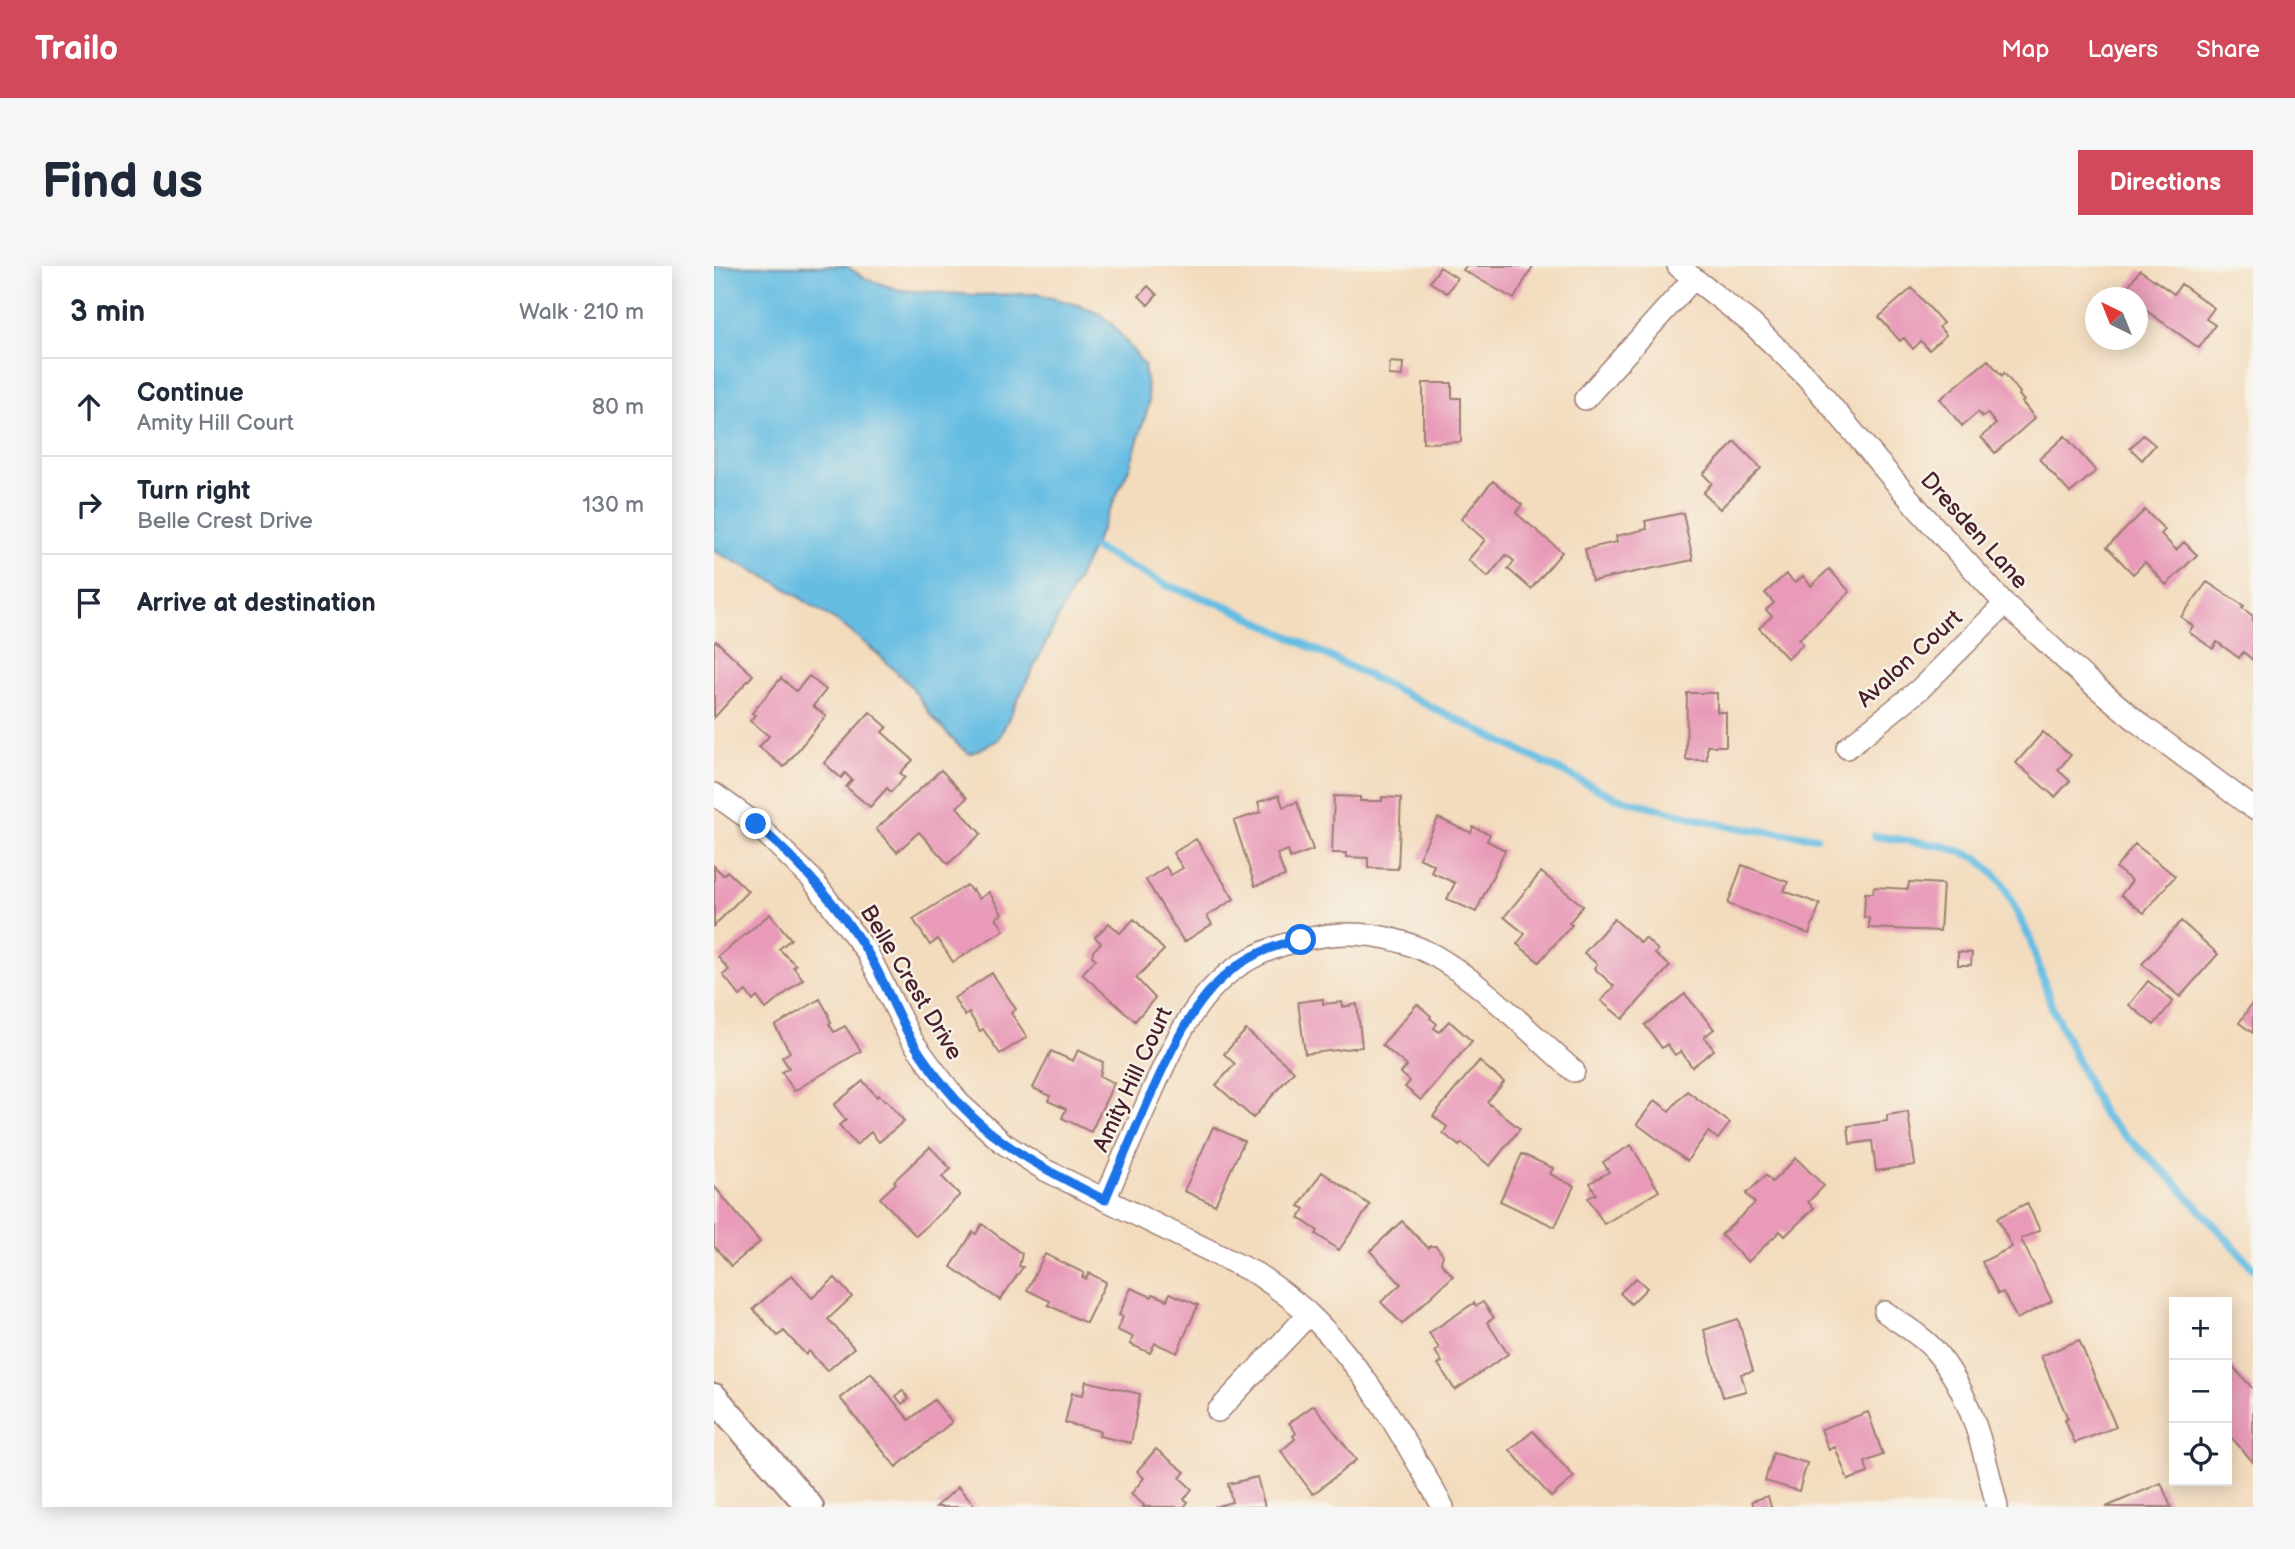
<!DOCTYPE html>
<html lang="en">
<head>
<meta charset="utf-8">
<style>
  body { margin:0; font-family:"Balsamiq Sans",sans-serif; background:#f6f6f7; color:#1f2937 }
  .controls { position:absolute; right:21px; bottom:21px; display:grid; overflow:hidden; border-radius:0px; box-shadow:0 4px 18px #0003 }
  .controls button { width:63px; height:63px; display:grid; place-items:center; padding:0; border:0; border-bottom:2px solid #e0e1e3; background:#fff; color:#1f2937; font:35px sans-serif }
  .compass { position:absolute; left:1371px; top:21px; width:63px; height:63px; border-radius:50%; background:#fff; box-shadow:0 4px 18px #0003; rotate:317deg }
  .stop { position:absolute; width:21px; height:21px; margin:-16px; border:5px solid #1a73e8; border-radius:50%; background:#fff }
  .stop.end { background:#1a73e8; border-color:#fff; box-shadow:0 2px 7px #0008 }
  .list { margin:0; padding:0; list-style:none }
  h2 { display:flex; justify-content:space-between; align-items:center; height:91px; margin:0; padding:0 28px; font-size:30px }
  h2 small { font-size:23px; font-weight:400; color:#747a83 }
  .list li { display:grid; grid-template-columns:46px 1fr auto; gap:21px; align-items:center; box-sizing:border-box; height:98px; padding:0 28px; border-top:2px solid #e0e1e3 }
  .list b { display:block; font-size:26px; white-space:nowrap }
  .list p { margin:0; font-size:23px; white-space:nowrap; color:#747a83 }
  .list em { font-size:23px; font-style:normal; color:#747a83 }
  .icon { flex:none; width:38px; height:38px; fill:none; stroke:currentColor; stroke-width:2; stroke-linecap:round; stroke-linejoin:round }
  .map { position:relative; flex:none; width:1539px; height:1241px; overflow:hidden; border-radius:0px }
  header { display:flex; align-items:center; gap:42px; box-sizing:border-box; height:98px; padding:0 35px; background:#d1495b; color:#fff }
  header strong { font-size:33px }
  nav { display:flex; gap:38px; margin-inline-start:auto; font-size:24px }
  .intro { display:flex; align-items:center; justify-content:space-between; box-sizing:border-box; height:168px; padding:0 42px }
  h1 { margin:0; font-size:49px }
  .button { padding:18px 32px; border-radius:0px; background:#d1495b; color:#fff; font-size:24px; font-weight:700 }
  main { display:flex; gap:42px; padding:0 42px }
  aside { flex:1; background:#fff; border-radius:0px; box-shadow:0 4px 18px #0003 }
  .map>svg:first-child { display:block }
  .water { fill:#66bde3; stroke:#586e87; stroke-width:2 }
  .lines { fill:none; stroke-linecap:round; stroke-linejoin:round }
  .stream { stroke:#66bde3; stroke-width:8 }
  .building { fill:#e89ab8 }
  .minor-casing { stroke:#9e7d74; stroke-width:24 }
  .tertiary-casing { stroke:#9e7d74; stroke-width:30 }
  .minor { stroke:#fff; stroke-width:21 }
  .tertiary { stroke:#fff; stroke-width:26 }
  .route { stroke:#1a73e8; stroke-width:9 }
  .labels { text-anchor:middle; stroke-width:5; stroke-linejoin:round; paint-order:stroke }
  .street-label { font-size:23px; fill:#4a1f2b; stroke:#f7f3e8 }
</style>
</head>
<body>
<header>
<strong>Trailo</strong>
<nav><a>Map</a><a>Layers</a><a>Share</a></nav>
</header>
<div class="intro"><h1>Find us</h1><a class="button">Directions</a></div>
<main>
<aside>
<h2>3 min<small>Walk · 210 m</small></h2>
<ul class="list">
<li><svg class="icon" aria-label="ahead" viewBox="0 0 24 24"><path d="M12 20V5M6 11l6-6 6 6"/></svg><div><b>Continue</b><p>Amity Hill Court</p></div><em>80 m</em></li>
<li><svg class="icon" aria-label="right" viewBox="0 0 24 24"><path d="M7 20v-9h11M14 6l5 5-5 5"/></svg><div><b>Turn right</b><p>Belle Crest Drive</p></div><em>130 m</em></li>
<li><svg class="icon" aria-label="arrive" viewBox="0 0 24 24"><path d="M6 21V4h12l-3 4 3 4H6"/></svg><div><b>Arrive at destination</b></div></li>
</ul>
</aside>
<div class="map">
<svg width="1539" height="1241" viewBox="0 0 1539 1241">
  <rect width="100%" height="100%" fill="#f7f3e8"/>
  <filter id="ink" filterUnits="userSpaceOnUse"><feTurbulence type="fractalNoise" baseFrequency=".0143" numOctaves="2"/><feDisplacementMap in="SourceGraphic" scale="14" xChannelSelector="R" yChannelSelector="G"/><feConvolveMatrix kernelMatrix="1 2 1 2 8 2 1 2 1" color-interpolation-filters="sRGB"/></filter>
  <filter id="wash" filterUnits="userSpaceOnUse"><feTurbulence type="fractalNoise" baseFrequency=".00686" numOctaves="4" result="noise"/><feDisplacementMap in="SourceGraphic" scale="28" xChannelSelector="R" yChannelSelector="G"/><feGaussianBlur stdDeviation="1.57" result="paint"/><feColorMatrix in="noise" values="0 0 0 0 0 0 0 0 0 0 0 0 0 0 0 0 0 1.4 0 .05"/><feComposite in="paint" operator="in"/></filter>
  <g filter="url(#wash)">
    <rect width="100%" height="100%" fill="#f3dbbd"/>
    <path class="water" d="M0 0H132L152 13 186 24 259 29 323 28 364 39 386 48 399 59 430 99 435 138 416 200 379 281 284 474 256 488 244 479 217 450 197 420 164 388 131 361 60 315 0 285Z"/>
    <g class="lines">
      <path class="stream" d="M379 281 454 320 513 340 900 531 1017 561 1102 571
        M1161 570 1230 580 1264 592 1288 616 1316 673 1338 741 1389 849 1460 915 1539 1002"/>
    </g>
    <g id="blocks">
      <path class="building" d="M752 0H819L800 33 749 4Z
        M726 1 743 12 733 27 716 16Z
        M1426 4 1460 28 1467 18 1500 42 1492 53 1501 59 1485 82 1423 38V32H1415L1409 27Z
        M434 20 443 29 434 39 425 30Z
        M1198 22 1229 57 1225 61 1232 69 1215 84 1207 75 1199 83 1190 72 1186 75 1165 51Z
        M1274 94 1288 110 1290 107 1306 127 1305 129 1310 135 1308 136 1321 152 1281 187 1267 171 1282 158 1273 147 1269 151 1264 146 1248 160 1226 133Z
        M676 96 689 97 688 110 675 109Z
        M709 117H738V132H747V176L709 177Z
        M1429 169 1441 179 1428 194 1416 182Z
        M1351 170 1382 205 1356 227 1325 193Z
        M1021 176 1047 202 1006 243 989 227 998 217 989 208Z
        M779 215 808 239 802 247 848 286 817 323 794 303 800 295 792 289 774 311 754 294 771 274 747 253Z
        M1431 244 1451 264 1447 268 1462 284 1470 276 1483 289 1452 319 1431 296 1419 308 1393 281Z
        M969 247 979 294 878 315 871 283 903 276 902 270 933 263 931 255Z
        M1115 303 1136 326 1085 373 1089 378 1074 393 1045 362 1058 350 1052 344 1060 337 1051 327 1072 308 1081 317 1089 310 1097 320Z
        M1493 316 1530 340 1528 342 1539 350V394L1529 386 1525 392 1503 376 1499 383 1475 366 1479 360 1467 351Z
        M2 375 39 409 0 452V377Z
        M95 410 112 424 99 440 112 450 70 501 45 481 55 470 36 455 41 449 38 447 67 412 82 425Z
        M973 427H1003V446H1012V480H993V494H972Z
        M156 446 173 461 168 466 199 494 186 507 191 511 177 526 173 522 156 541 132 521 138 514 131 507 127 512 110 497Z
        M1329 466 1357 489 1344 504 1356 515 1341 531 1302 497Z
        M227 504 253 532 243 541 267 568 234 598 205 566 183 586 162 563Z
        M565 529 569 541 583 536 599 584 576 592 574 584 563 588 571 610 541 620 520 555 547 546 544 536Z
        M620 530 646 531V535H668V531L687 532 684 603 654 602V592L632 591V587H618Z
        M724 552 757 567 759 561 776 568 773 575 791 584 762 646 733 633 741 617 717 606 720 599 705 592Z
        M482 573 520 633 493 650 498 658 470 676 432 614 452 601 457 609 469 602 459 587Z
        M1421 578 1461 610 1430 647 1407 629 1418 615 1402 602Z
        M1028 599 1074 616 1070 625 1106 638 1095 668 1014 638Z
        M0 600 9 609 13 605 34 625 0 660Z
        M827 606 869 640 855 657 858 659 825 696 803 678 811 668 790 651Z
        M1195 616 1229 618 1226 665 1155 662V652H1150L1151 627H1159L1160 621 1194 623Z
        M253 619 257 625 259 623 265 633 275 626 288 648 282 652 290 664 239 696 224 673 216 679 199 653Z
        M56 648 77 673 65 683 82 699 79 701 89 713 52 743 43 731 39 735 32 725 26 730 9 709 15 704 4 691Z
        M420 653 450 684 422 712 441 732 421 755 368 708 382 693 378 690 379 685 387 677 381 671 395 657 406 667Z
        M900 653 927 677 931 672 944 684 941 688 956 700 909 753 887 735 900 720 880 702 883 698 870 687Z
        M1467 655 1504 688 1466 731 1428 698Z
        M1244 686 1258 687 1257 699H1244Z
        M278 707 302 743 297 747 313 771 286 788 269 763 266 765 255 747 251 750 240 732Z
        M1434 715 1459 735 1440 759 1415 739Z
        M971 728 1000 763 990 771 1000 784 978 801 967 785 961 789 953 778 948 782 931 759Z
        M106 733 115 749 114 750 117 756 115 758 120 766 131 760 147 785 80 825 68 806 75 802 68 791 76 786 61 760Z
        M609 733V738L628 736 629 741 643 738 648 781 591 788 584 736Z
        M1539 736V767L1525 757Z
        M703 738 717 750 716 752 723 758 720 762 725 766 735 755 758 775 707 834 691 821 696 815 687 807 693 800 668 779Z
        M532 764 580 805 539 852 502 819 521 798 510 788Z
        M364 784 389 796 386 810 400 817 377 866 348 852 352 843 334 835 336 830 319 822 337 785 359 795Z
        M765 795 790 816 773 836 806 863 776 900 748 877 745 880 729 867 733 861 719 850Z
        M149 815 163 831 165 829 171 835 172 834 190 855 165 876 157 866 142 879 125 859 132 854 120 839Z
        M973 825 1016 857 1004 873 994 866 973 895 923 858 941 834 955 845Z
        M1194 846 1201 899 1162 905 1158 875 1136 878 1134 860 1173 855V849Z
        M499 861 530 875 501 939 470 925Z
        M917 879 945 925 890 958 874 932 882 928 876 917 895 906 889 896Z
        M216 881 237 903 228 911 246 929 202 970 166 932 182 917 180 915Z
        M808 888 839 902 836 908 860 920 841 961 786 935Z
        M1082 892 1110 920 1094 936 1100 942 1071 970 1066 965 1034 996 1007 969 1041 937 1032 928 1052 909 1058 916Z
        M608 906 656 939 625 984 602 968 604 965 585 952 591 943 585 940Z
        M0 920 46 976 17 1000 0 980Z
        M1313 937 1326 964 1307 973 1338 1035 1303 1053 1289 1026 1284 1028 1268 996 1298 981 1283 952Z
        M688 955 714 982 716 980H722L729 989 727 997 739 1010 688 1058 667 1036 687 1018 656 985Z
        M268 958 308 988 305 1000 309 1001 286 1034 237 1001 259 966 262 968Z
        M331 988 370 1007 368 1011 372 1013 375 1007 392 1016 372 1057 334 1039 336 1035 313 1024Z
        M78 1009 98 1032 121 1012 138 1031 114 1053 140 1082 113 1105 95 1085 92 1089 70 1065 64 1070 39 1043Z
        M922 1012 933 1022 917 1038 906 1027Z
        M417 1022 438 1031 439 1028 453 1034 456 1027 484 1039 463 1087 441 1077 436 1087 416 1078 419 1071 403 1064 409 1051 405 1049Z
        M769 1036 780 1052 773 1056 794 1088 741 1124 724 1098 728 1096 721 1085 725 1082 715 1067 760 1037 762 1040Z
        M1024 1053 1039 1105 1027 1108 1032 1125 1009 1131 990 1064Z
        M1365 1074 1402 1161 1361 1177 1351 1154 1354 1153 1327 1090Z
        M1513 1094 1539 1123V1196L1517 1171 1513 1175Z
        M157 1107 195 1154 220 1134 238 1156 182 1201 126 1132Z
        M372 1115 426 1128 417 1177 385 1170 386 1165 351 1157 358 1127 369 1129Z
        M188 1124 195 1133 188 1138 182 1130Z
        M600 1139 642 1194 599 1228 567 1185 581 1173 579 1170 582 1167 575 1157Z
        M1154 1146 1169 1189 1151 1196 1154 1207 1134 1214 1121 1181 1115 1184 1107 1163Z
        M819 1165 860 1211 837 1231 796 1184Z
        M442 1183 471 1206 466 1212 478 1223 470 1233 474 1236 470 1241H429L430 1239 417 1228 430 1212 423 1205Z
        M1059 1187 1093 1197 1085 1225 1051 1215Z
        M543 1211 551 1241H500L518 1236 514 1218Z
        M1447 1217 1457 1241H1392Z
        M244 1221 262 1241H222Z
        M1054 1230 1057 1241H1040L1038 1235Z"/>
    </g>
  </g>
  <g filter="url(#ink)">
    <use href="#blocks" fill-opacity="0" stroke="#9e7d74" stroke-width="2"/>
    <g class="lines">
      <defs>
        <path id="minor" d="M964 0 1037 57 1092 110 1205 244 1291 338 1370 411 1425 457 1539 542
          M871 133 980 12
          M1133 482 1206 423 1291 338
          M0 528 42 558 97 612 153 686 197 773 219 803 246 838 289 877 331 904 543 1008C561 1020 578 1033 594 1047 651 1101 691 1174 729 1241
          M391 934C406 898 422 862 438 826 474 745 502 690 597 672 639 663 683 669 721 690 770 718 817 768 860 805
          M1171 1046C1187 1058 1209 1070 1222 1086 1258 1128 1271 1189 1283 1241
          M504 1145 595 1048"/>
        <path id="tertiary" d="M0 1131 96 1241"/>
      </defs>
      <use href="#minor" class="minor-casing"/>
      <use href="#tertiary" class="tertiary-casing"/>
      <use href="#minor" class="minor"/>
      <use href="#tertiary" class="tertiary"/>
    </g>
  </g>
  <g class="lines" filter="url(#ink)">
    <path class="route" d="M42 558C85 596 124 638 154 687 170 714 181 745 197 773 210 795 228 818 245 837 285 881 339 908 391 934 406 898 422 862 438 826 470 755 502 688 587 674"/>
  </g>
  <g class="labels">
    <g class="street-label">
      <text transform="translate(1261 264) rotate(48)" y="8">Dresden Lane</text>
      <text transform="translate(1195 392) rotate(-42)" y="8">Avalon Court</text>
      <text transform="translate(198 716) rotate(59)" y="8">Belle Crest Drive</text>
      <text transform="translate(418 813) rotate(-65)" y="8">Amity Hill Court</text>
    </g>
  </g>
</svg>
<div class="controls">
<button>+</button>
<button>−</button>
<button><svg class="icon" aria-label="locate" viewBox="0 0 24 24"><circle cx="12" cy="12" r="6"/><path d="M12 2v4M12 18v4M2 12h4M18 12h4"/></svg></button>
</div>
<svg class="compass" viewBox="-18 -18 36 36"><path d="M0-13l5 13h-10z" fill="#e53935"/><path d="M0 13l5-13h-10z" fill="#747a83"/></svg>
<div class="stop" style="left:587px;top:674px"></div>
<div class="stop end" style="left:42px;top:558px"></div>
</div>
</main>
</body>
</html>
